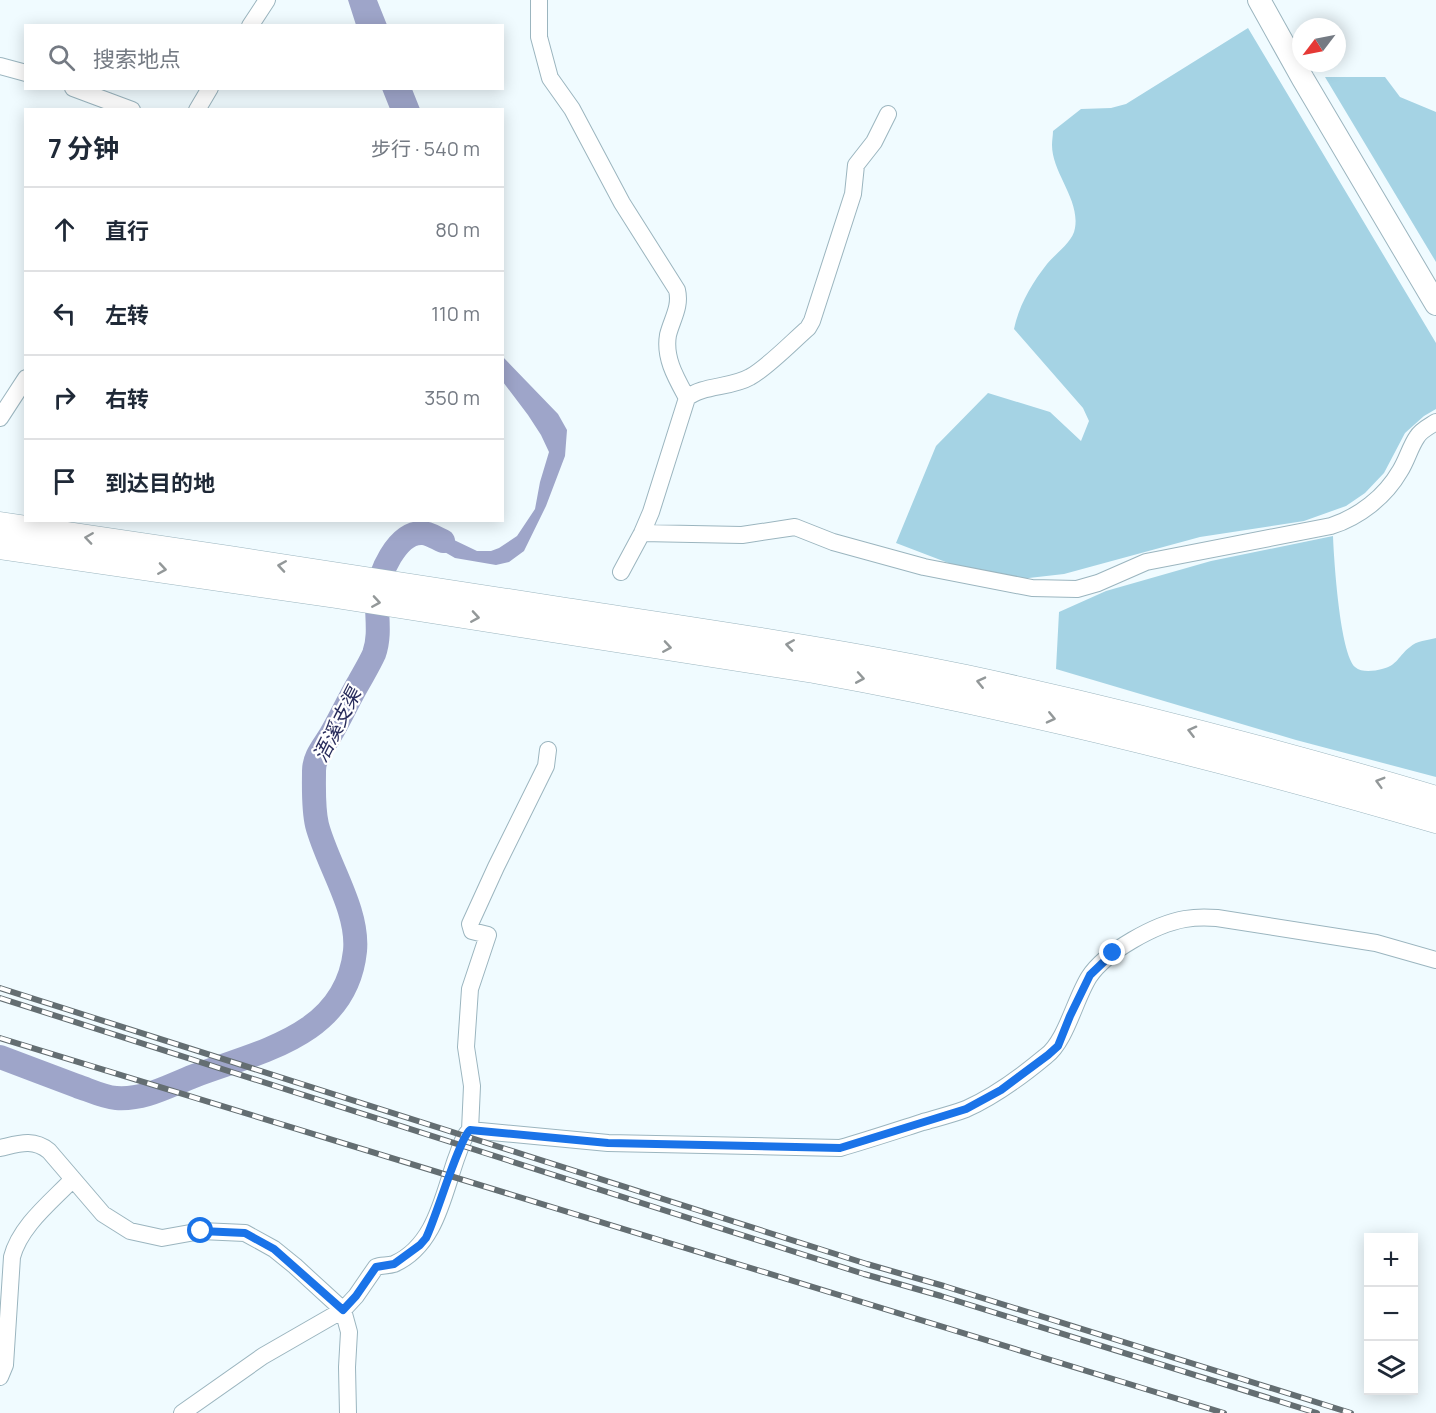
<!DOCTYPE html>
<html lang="zh">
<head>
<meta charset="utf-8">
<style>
  body { margin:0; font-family:Manrope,"Noto Sans SC",sans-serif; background:#f2f2f3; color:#1f2937 }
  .controls { position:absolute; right:18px; bottom:18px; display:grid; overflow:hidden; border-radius:0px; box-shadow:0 3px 15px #0003 }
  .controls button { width:54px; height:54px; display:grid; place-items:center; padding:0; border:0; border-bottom:2px solid #e0e1e3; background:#fff; color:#1f2937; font:30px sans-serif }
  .compass { position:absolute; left:1292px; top:18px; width:54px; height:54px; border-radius:50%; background:#fff; box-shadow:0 3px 15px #0003; rotate:238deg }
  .stop { position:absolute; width:18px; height:18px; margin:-14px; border:4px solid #1a73e8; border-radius:50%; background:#fff }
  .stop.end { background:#1a73e8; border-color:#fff; box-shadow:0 2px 6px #0008 }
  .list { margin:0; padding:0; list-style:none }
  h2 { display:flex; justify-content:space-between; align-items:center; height:78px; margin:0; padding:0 24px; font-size:26px }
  h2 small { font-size:20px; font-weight:400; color:#747a83 }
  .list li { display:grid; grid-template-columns:39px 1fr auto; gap:18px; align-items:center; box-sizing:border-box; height:84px; padding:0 24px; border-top:2px solid #e0e1e3 }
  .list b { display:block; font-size:22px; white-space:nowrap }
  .list em { font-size:20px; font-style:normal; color:#747a83 }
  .icon { flex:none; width:33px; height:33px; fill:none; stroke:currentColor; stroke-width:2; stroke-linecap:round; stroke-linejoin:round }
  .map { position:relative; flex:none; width:1436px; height:1413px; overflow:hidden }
  .search { position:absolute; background:#fff; box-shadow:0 3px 15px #0003; left:24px; top:24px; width:480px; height:66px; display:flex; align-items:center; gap:15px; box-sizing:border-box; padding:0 21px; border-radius:0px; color:#747a83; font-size:22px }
  .panel { position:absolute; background:#fff; box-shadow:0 3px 15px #0003; left:24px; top:108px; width:480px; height:414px; border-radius:0px }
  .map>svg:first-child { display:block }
  .forest { fill:#a5d3e4 }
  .water { fill:#9ea5c9 }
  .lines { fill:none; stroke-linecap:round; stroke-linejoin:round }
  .river { stroke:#9ea5c9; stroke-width:24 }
  .minor-casing { stroke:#9bb5bf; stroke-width:18 }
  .secondary-casing { stroke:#9bb5bf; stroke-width:24 }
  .primary-casing { stroke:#9bb5bf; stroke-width:27 }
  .minor { stroke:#fff; stroke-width:16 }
  .secondary { stroke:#fff; stroke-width:22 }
  .primary { stroke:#fff; stroke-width:26 }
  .rail-casing { stroke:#646e72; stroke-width:6 }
  .rail { stroke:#fff; stroke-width:4; stroke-dasharray:11; stroke-linecap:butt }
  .oneway { stroke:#939899 }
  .route { stroke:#1a73e8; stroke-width:8 }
  .labels { text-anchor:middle; stroke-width:4.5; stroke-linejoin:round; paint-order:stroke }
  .water-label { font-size:20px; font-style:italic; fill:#292d5c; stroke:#fff }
</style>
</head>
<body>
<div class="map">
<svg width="1436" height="1413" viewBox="0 0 1436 1413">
  <rect width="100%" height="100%" fill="#f0fbff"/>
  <path class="forest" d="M1248 28 1436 343V409L1424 416 1405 433 1384 473 1365 493 1346 506 1304 521 1200 537 1064 574 1020 579 951 564 896 543 936 446 988 393 1050 412 1081 441 1089 421 1083 408 1014 329C1019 305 1032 283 1047 264 1056 253 1073 242 1075 228 1080 199 1052 173 1052 145 1052 140 1053 135 1053 131L1081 109 1111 108 1126 104Z
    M1325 77H1385L1400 97 1436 112V262Z
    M1333 536C1334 560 1340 653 1355 667 1362 673 1374 671 1382 669 1397 666 1399 655 1410 647 1416 641 1428 640 1436 638V777L1296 740 1056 669 1059 612 1106 591 1211 561Z"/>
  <path class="water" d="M348 0H377L387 25H356Z
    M382 89H412L420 109H390Z
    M503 357 558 414 567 430 565 456 546 506 524 551 509 562 496 565 455 558 429 543 416 541 408 529 416 527 429 528 477 551H491L499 548 517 536 535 509 540 482 549 452 541 435 528 415 503 382Z"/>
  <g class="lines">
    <path class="river" d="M0 1057C26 1067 51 1076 77 1086 89 1090 103 1097 116 1098 145 1100 168 1086 194 1076 260 1051 346 1036 355 951 359 910 327 864 317 825 313 808 314 788 314 771 314 756 324 746 331 734 341 717 349 699 359 682 364 673 370 663 374 654 381 635 376 614 377 595 378 575 397 532 422 533 429 533 436 538 443 541"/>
    <defs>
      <path id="minor" d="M539 0V37L550 78 572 109 622 203 677 290C681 307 672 319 668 335 664 358 676 378 687 398
        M250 26 267 0
        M0 66 26 73
        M73 88 132 110
        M197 110 210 88
        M0 418 26 378
        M642 533 742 535 795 527 833 542 924 567 1032 588 1077 589 1098 583 1146 562 1331 526C1359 517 1385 497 1400 471 1407 460 1410 447 1417 437 1421 430 1430 426 1436 422
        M621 572 642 533 651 512 687 398C702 385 731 388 750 377 767 368 793 341 808 328L812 321 853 194 856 165 874 142 888 114
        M470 1130 472 1086 466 1047 470 989 488 935 472 931 470 924 496 867 546 766 548 750
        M0 1148C18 1144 33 1138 49 1151L103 1214 130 1231 162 1238 201 1231 245 1233 274 1249 295 1266 343 1310 349 1332 347 1367 348 1413
        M0 1377 5 1365 12 1257C20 1226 51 1202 73 1179
        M182 1413 263 1356 343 1310 356 1296 376 1267C381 1265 388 1266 394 1264 435 1246 443 1196 456 1159 460 1149 463 1136 470 1130L608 1143 840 1148C868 1140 895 1131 923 1122 937 1118 953 1114 966 1109 995 1096 1022 1076 1046 1056 1066 1041 1075 999 1089 977 1106 951 1156 924 1185 919 1196 917 1206 917 1217 918L1376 943 1436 960"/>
      <path id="secondary" d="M1259 0 1303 79 1436 304"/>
      <path id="primary" d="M0 525C187 552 373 581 560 610 696 631 832 650 966 678 1124 712 1281 753 1436 799
        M0 546 336 595 814 670C1024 708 1231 760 1436 820"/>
    </defs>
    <use href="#minor" class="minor-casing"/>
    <use href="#secondary" class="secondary-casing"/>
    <use href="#primary" class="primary-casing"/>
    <use href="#minor" class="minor"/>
    <use href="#secondary" class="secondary"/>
    <use href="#primary" class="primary"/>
    <defs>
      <path id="rail" d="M0 988 867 1264 944 1286 1351 1413
        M0 998 864 1274 941 1296 1317 1413
        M0 1038 1224 1413"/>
    </defs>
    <use href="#rail" class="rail-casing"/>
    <use href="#rail" class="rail"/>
  </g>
  <defs><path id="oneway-chevron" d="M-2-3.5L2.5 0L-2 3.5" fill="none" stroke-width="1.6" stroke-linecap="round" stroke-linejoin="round" transform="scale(1.5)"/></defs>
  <g class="oneway">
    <use href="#oneway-chevron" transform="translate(89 538) rotate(-172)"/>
    <use href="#oneway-chevron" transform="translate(282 566) rotate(-171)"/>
    <use href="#oneway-chevron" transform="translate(162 569) rotate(9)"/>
    <use href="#oneway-chevron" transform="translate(376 602) rotate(9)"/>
    <use href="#oneway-chevron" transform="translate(475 617) rotate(9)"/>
    <use href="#oneway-chevron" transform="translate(790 645) rotate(-171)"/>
    <use href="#oneway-chevron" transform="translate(667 647) rotate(9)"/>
    <use href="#oneway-chevron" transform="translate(860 678) rotate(10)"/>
    <use href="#oneway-chevron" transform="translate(981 682) rotate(-167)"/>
    <use href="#oneway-chevron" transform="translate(1051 718) rotate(13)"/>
    <use href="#oneway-chevron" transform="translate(1192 731) rotate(-166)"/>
    <use href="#oneway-chevron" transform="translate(1380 782) rotate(-164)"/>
  </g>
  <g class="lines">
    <path class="route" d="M201 1231 245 1233 274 1249 343 1310 356 1296 376 1267 394 1264 420 1245 426 1238C436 1218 459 1139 470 1130L608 1143 840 1148 966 1109 1001 1090 1048 1055 1058 1046 1070 1016 1090 975 1113 953"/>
  </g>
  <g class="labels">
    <g class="water-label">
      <text transform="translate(337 725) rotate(-63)" y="7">浯溪支渠</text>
    </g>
  </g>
</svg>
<div class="controls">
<button>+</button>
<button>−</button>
<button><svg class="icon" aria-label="layers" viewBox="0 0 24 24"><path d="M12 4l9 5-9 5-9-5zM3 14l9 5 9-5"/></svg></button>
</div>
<svg class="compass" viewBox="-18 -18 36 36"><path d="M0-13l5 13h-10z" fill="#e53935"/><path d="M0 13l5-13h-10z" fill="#747a83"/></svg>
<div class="stop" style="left:201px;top:1231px"></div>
<div class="stop end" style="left:1113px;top:953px"></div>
<div class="search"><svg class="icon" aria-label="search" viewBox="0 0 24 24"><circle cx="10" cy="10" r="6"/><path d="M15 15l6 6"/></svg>搜索地点</div>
<section class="panel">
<h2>7 分钟<small>步行 · 540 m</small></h2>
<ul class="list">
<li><svg class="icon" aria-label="ahead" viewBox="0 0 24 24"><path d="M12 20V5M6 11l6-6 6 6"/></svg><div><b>直行</b></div><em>80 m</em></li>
<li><svg class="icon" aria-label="left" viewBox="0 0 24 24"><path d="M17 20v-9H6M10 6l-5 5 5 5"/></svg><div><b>左转</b></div><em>110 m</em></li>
<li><svg class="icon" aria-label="right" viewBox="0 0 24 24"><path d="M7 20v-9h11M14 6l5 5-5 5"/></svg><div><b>右转</b></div><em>350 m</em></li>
<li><svg class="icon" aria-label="arrive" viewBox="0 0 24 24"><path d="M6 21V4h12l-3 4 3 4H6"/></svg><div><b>到达目的地</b></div></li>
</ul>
</section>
</div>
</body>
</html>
